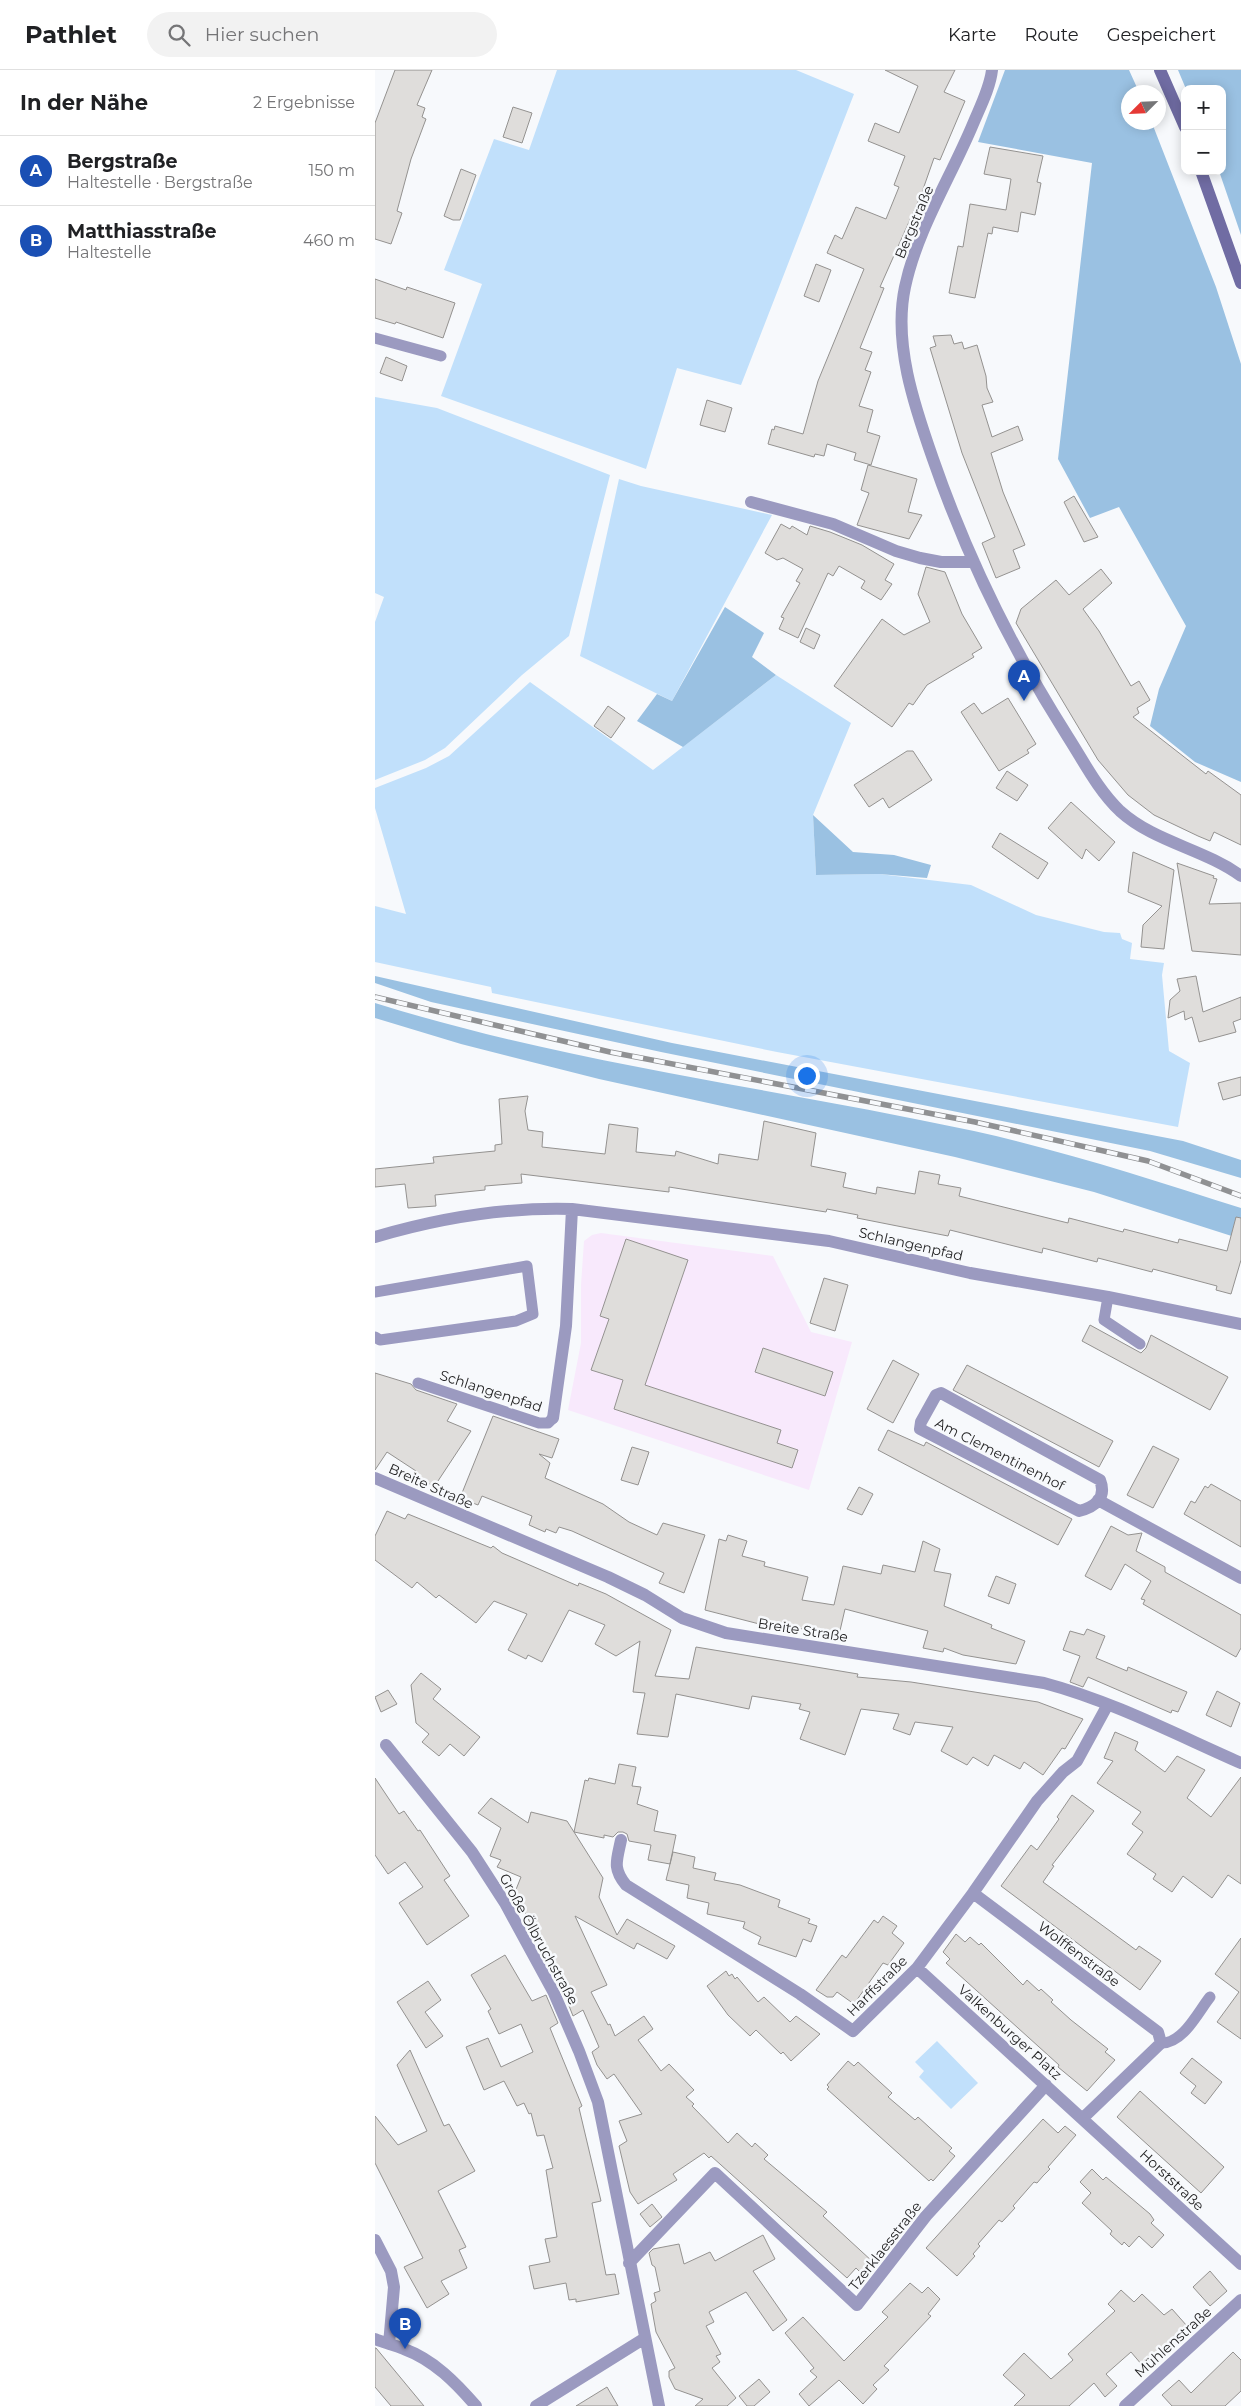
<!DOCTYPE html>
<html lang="de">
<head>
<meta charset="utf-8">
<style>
  body { margin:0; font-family:Montserrat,sans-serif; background:#f2f2f2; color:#202124 }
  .controls { position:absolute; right:15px; top:15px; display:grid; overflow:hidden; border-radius:10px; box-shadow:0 2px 12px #0003 }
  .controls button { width:45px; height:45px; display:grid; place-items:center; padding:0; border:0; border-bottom:1px solid #e0e0e0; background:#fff; color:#202124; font:25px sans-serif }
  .compass { position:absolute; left:746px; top:15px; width:45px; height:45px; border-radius:50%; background:#fff; box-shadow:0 2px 12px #0003; rotate:246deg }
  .you { position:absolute; left:431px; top:1005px; width:18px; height:18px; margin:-12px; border:4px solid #fff; border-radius:50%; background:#1a73e8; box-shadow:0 0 0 8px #1a73e833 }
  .badge { display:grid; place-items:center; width:32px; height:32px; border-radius:50%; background:#325bcb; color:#fff; font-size:16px; font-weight:700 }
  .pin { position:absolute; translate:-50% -41px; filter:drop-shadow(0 1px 2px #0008) }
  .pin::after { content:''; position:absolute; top:26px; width:18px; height:15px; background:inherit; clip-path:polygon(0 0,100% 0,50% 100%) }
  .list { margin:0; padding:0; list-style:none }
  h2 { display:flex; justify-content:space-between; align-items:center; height:65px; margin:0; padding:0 20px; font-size:21px }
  h2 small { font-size:16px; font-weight:400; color:#757577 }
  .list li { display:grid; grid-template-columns:32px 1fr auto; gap:15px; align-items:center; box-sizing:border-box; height:70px; padding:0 20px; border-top:1px solid #e0e0e0 }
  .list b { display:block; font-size:19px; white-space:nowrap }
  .list p { margin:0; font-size:16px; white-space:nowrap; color:#757577 }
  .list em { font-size:16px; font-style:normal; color:#757577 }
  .icon { flex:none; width:28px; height:28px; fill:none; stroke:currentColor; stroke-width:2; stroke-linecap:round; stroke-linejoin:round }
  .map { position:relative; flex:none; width:866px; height:2336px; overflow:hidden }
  header { display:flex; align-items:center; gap:30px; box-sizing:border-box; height:70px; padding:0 25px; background:#fff; border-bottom:1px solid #e0e0e0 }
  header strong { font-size:24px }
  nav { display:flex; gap:28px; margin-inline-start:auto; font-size:18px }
  .search { width:350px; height:45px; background:#f2f2f2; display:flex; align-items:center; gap:12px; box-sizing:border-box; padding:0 18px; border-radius:28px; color:#757577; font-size:19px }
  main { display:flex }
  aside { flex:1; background:#fff }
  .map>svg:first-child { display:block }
  .education { fill:#f8e9fc }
  .green { fill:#c1e0fb }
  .forest { fill:#9ac1e2 }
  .building { fill:#dfdddb; stroke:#949290 }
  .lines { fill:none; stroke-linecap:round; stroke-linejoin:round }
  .service { stroke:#9b9ac0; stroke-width:11 }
  .minor { stroke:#9b9ac0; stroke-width:12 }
  .secondary { stroke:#706ca3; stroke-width:12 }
  .rail-casing { stroke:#909193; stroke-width:5.5 }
  .rail { stroke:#f7f9fc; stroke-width:4; stroke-dasharray:11; stroke-linecap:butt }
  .labels { text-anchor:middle; stroke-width:5; stroke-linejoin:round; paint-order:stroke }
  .street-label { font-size:14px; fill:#252526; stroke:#f7f9fc }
</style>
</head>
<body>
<header>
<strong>Pathlet</strong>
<div class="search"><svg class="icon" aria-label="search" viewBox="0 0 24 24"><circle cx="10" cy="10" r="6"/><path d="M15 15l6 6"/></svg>Hier suchen</div>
<nav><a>Karte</a><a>Route</a><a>Gespeichert</a></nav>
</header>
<main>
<aside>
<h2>In der Nähe<small>2 Ergebnisse</small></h2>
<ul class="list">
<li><span class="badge" style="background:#1a4fb4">A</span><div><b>Bergstraße</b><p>Haltestelle · Bergstraße</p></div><em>150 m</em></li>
<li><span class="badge" style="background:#1a4fb4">B</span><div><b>Matthiasstraße</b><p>Haltestelle</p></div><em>460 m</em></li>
</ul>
</aside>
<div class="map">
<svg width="866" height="2336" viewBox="0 0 866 2336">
  <rect width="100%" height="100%" fill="#f7f9fc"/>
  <path class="education" d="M226 1163 398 1186 436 1262 477 1272 434 1420 193 1340 206 1273V1215L209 1171 217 1165Z"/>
  <path class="green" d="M182 0H421L479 24 366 315 302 298 271 399 66 326 107 214 69 200 119 69 154 80Z
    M0 327 62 338 235 405 194 566 147 605 70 678 50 690 0 710V552L9 527 0 523Z
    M244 409 266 416 397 445 297 631 205 586Z
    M401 605 476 653 438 745 441 805 504 804 596 815 661 845 729 862 745 863 747 869 757 873 755 889 789 893 787 905 794 981 815 993 803 1057 402 982 117 923 116 917 0 892V836L31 844 0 738V718L51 698 74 686 155 612 278 700Z
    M562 1971 603 2013 576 2039 544 2007 549 2001 540 1992Z"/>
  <path class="forest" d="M630 0H754L764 22H754V52L777 53 841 217 866 294V712L820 692 775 656 784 619 811 556 744 437 715 448 683 389 717 93 603 72Z
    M803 0H866V165L844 101H847V19H811Z
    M350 537 389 563 377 587 401 605 308 677 262 651 282 624 297 631Z
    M438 745 478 782 519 785 556 795 552 808 504 804 441 805Z
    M0 906 297 973 808 1071 866 1090V1108L775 1081 286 982 56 932 0 913Z
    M0 933C195 994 400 1018 599 1061 690 1081 778 1110 866 1138V1169L719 1122 580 1087 224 1009 86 974 0 948Z"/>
  <path class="building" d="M20 0H57L42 35 50 38 47 47 51 49 36 89 22 141 27 143 16 174 0 169V53Z
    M510 0H580L569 22 590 31 565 90 559 88 546 125 505 217 509 218 485 278 497 282 490 300 496 302 484 336 498 340 492 362 505 366 496 395 479 390 481 383 452 374 449 386 440 384 439 387 393 374 397 359 399 360 400 356 428 364 443 311 489 199 452 183 460 165 467 169 481 137 511 149 524 117 519 115 530 86 493 71 500 53 524 63 543 16Z
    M138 37 157 43 147 73 128 67Z
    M615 77 668 86 662 112 666 113 660 145 646 142 643 162 618 157 617 164 613 163 600 228 574 223 583 176 588 177 595 134 631 140 636 109 609 104Z
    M86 99 101 105 85 150H78L69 146Z
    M441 194 456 200 444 232 429 226Z
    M0 209 31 220 32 217 80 233 68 268 21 252 20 254 0 248Z
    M576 265 579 274 587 272 589 279 602 275 611 306 612 318 618 332 607 335 617 367 643 356 648 370 616 383 628 422 650 475 638 480 645 498 621 508 607 473 620 467 587 383 555 278 561 276 558 266Z
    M11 287 32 296 27 311 5 303Z
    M332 330 357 338 350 362 325 355Z
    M493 395 542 409 533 442 547 445 534 469 482 455 494 423 486 420Z
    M699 426 723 467 709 472 689 432Z
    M406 454 415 459 417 456 432 465 435 456 455 462 487 475 519 494 510 510 517 514 506 530 486 518 490 511 464 496 458 506 453 503 423 568 404 559 409 548 406 547 425 513 421 511 428 499 408 488 402 490 390 483Z
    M551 497 570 502 587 544 607 578 597 584 599 587 552 615 538 635 534 633 517 657 459 616 507 549 529 565 555 552 543 524Z
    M726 499 737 513 708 539 724 561 756 616 764 611 775 630 762 638 764 643 758 647 831 704 833 701 866 725V775L839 762 835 771 823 766 779 745 753 725 723 690 641 553 646 539 681 510 694 525Z
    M431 558 445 565 439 579 425 572Z
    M633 628 661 674 652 680 654 683 624 701 586 642 599 633 607 644Z
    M233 636 250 648 236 668 219 656Z
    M532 681H538L557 710 514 738 508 728 494 737 479 715Z
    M632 701 653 715 642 731 621 718Z
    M696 732 740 772 724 791 711 779 707 789 673 758Z
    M625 763 673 793 663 809 617 777Z
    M758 782 799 800 789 879 766 877 768 855 787 836 753 822Z
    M802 793 839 806 838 808 842 809 834 834 866 833V885L817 881Z
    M821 906 828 942 866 927V949L858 952 861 962 824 972 817 947 810 950 809 941 793 948 795 930 805 921 802 909Z
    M866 1007V1025L848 1030 843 1013Z
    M153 1026 150 1041 153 1060 168 1062 167 1077 230 1084 234 1054 263 1058 261 1082 300 1086 301 1081 343 1094 344 1084 383 1090 389 1051 441 1063 436 1096 471 1103 468 1117 501 1124 502 1117 540 1124 544 1101 565 1105 563 1114 586 1118 584 1126 693 1153 694 1148 748 1162 749 1159 803 1173 804 1169 852 1181 861 1147 866 1148V1190L856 1224 841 1220 842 1216 778 1199 777 1202 723 1188 722 1192 668 1178 667 1183 575 1160 573 1166 482 1148 483 1145 452 1139 451 1142 294 1117V1122L146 1104 147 1113 110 1116V1120L60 1125 61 1136 33 1138 30 1114 0 1117V1099L59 1093 58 1087 120 1081V1075L127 1074 124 1029Z
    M251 1169 313 1190 270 1315 406 1360 402 1373 423 1380 417 1398 239 1339 248 1310 216 1300 234 1249 225 1246Z
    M449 1208 473 1215 460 1261 435 1253Z
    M715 1255 766 1283 771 1278 776 1265 853 1307 835 1340 707 1271Z
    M388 1278 458 1302 450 1326 380 1302Z
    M518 1290 544 1304 518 1353 492 1339Z
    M592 1295 738 1371 724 1397 578 1320Z
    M0 1303 36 1314 41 1320 82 1334 72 1351 96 1361 59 1417 39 1403 41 1401 12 1382 0 1400Z
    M118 1346 184 1369 177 1388 164 1384 175 1393 170 1408 228 1434 254 1452 282 1465 288 1453 330 1465 309 1523 284 1513 289 1503 197 1461 184 1457 181 1463 171 1459 170 1462 154 1455 157 1446 107 1426 103 1435 85 1428Z
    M513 1360 549 1376 551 1372 697 1449 683 1475 503 1380Z
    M778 1376 804 1389 778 1438 752 1425Z
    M257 1377 274 1382 263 1415 246 1410Z
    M836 1414 866 1431V1477L809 1444 816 1431 820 1433 830 1416 833 1418Z
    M484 1417 498 1424 487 1445 472 1439Z
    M12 1441 30 1449 33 1444 116 1478 118 1476 127 1483 203 1516 204 1513 231 1524 296 1560 280 1606 314 1609 321 1577 483 1604 482 1607 536 1612 663 1632 708 1649 690 1679 687 1678 668 1705 649 1692 645 1699 619 1685 613 1696 598 1687 592 1695 566 1681 578 1657 540 1652 535 1665 518 1659 524 1644 486 1639 470 1685 425 1669 435 1642 424 1639 426 1634 377 1626 374 1639 301 1624 293 1667 262 1664 270 1623 258 1622 265 1571 241 1586 220 1574 230 1555 194 1540 167 1592 153 1585 151 1589 133 1580 152 1544 119 1531 101 1553 64 1525 61 1528 42 1512 37 1518 0 1490V1466Z
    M736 1456 753 1465 767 1463 761 1481 790 1497V1502L866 1545V1578L861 1587 768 1534 770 1530 766 1529 776 1511 750 1494 736 1520 710 1506Z
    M353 1465 372 1471 367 1486 390 1492 389 1496 433 1507 427 1530 459 1535 468 1496 506 1504 508 1495 540 1502 548 1471 565 1479 559 1501 576 1504 569 1536 617 1555 616 1558 650 1571 641 1594 588 1585 569 1578 568 1582 548 1578 553 1561 470 1539 464 1565 392 1553V1556L330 1540 344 1469 351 1471Z
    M621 1506 641 1514 634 1534 613 1526Z
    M712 1559 730 1566 721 1588 752 1601 753 1597 812 1622 803 1642 797 1640 796 1643 713 1607 708 1617 695 1612 705 1586 688 1580 695 1561 709 1565Z
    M46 1603 66 1619 58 1629 105 1667 89 1686 75 1674 64 1686 47 1672 54 1664 41 1653 36 1615Z
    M13 1620 22 1634 6 1642 0 1627Z
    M842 1621 865 1633 856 1657 831 1645Z
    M740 1662 763 1672 760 1680 790 1702 802 1686 830 1700 812 1728 836 1747 866 1707V1814L853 1805 837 1828 808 1806 797 1822 778 1809 781 1804 752 1784 768 1762 757 1754 766 1742 722 1713 738 1691 729 1688Z
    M244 1694 261 1697 257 1716 266 1717 262 1734 283 1741 279 1761 301 1765 295 1794 273 1790 276 1775 254 1771 252 1764 248 1762H243L238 1767 229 1765V1768L199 1762 228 1808 224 1827 242 1865 252 1849 300 1876 292 1889 262 1873 259 1879 200 1846 232 1915 216 1922 233 1955 235 1954 240 1966 269 1946 278 1959 263 1970 286 2001 294 1994 319 2020 311 2027 319 2034 317 2036 353 2073 362 2063 377 2077 380 2073 393 2085 389 2089 452 2142 448 2146 498 2192 487 2204 481 2198 472 2208 336 2086 334 2088 329 2083 298 2104 302 2110 263 2134 255 2122 244 2076 252 2071 244 2051 267 2044 239 2004 232 2009 222 1995 217 1982 224 1977 208 1940 198 1946 187 1918 140 1822 146 1807 122 1797 126 1790 115 1786 126 1758 103 1743 116 1728 153 1753 156 1742 192 1751 199 1762 210 1710 213 1711 214 1708 240 1714Z
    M0 1708 24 1744 29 1741 43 1761 45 1760 75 1806 69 1810 94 1846 52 1875 24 1833 48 1817 30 1792 13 1804 0 1785Z
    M697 1725 719 1741 677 1795 679 1796 668 1812 761 1880 764 1876 786 1891 765 1920 626 1816 656 1775 662 1780 684 1749 682 1747Z
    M298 1782 320 1787 318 1798 341 1803 339 1810 365 1815 405 1830 403 1837 435 1849 433 1853 442 1856 436 1872 428 1869 421 1887 383 1874 386 1867 368 1858 370 1852 332 1844 334 1833 312 1828 314 1815 291 1810Z
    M508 1846 522 1856 517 1863 529 1873 513 1895 508 1893 479 1934 462 1922 458 1927H452L441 1920 467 1885 471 1888 499 1850 503 1853Z
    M581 1864 590 1872 595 1867 604 1875 606 1873 648 1915 652 1910 664 1921 666 1919 678 1930 676 1932 696 1950 733 1979 730 1982 740 1990 712 2021 683 1997 684 1995 571 1893 575 1889 568 1882Z
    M866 1868V1969L842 1952 864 1922 840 1904Z
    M130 1885 157 1931 171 1925 183 1953 175 1958 207 2036 204 2038 226 2131 217 2133 231 2205 240 2204 244 2224 201 2232V2229L194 2230 191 2213 159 2219 154 2196 175 2192 170 2169 182 2167 171 2100 178 2098 169 2065 162 2066 156 2043 154 2044 149 2033 142 2036 129 2011 109 2020 91 1977 113 1968 126 1997 158 1982 146 1954 124 1964 113 1941 116 1939 96 1905Z
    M351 1901 354 1906 357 1904 360 1909 362 1907 383 1932 389 1927 415 1952 421 1946 445 1964 416 1991 408 1982 406 1984 381 1960 375 1966 353 1945 332 1916Z
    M53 1911 66 1930 50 1942 68 1966 51 1978 22 1932Z
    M35 1980 69 2056 74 2054 100 2101 63 2121 91 2177 84 2180 92 2198 66 2211 74 2224 52 2238 29 2197 48 2188 0 2093V2046L23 2075 52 2061 22 1995Z
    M817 1988 847 2012 830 2034 816 2023 821 2016 805 2003Z
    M473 1991 479 1996 483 1992 517 2023 513 2027 540 2050 543 2047 577 2078 574 2081 580 2086 558 2111 556 2109 554 2111 452 2019 454 2017 452 2015Z
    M765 2021 849 2097 826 2123 742 2047Z
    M668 2049 683 2063 690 2056 701 2065 673 2097 675 2099 668 2106 662 2113 659 2112 638 2136 640 2138 627 2152 624 2150 603 2174 605 2176 598 2184 600 2186 582 2206 551 2178Z
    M717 2099 728 2110 731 2107 775 2144 779 2150 776 2153 789 2165 777 2178 764 2166 754 2177 749 2172 747 2175 735 2164 737 2161 707 2133 716 2123 705 2112Z
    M277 2134 287 2147 275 2157 265 2144Z
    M388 2165 400 2189 378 2201 412 2250 398 2261 371 2222 334 2242 339 2252 331 2256 346 2284 341 2286 345 2292 337 2298 361 2328 352 2336H320L328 2329 300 2319 294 2307V2301L300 2298 281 2262 276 2234 281 2231 279 2223 285 2221 280 2197 277 2195 274 2183 278 2179 304 2174 309 2194 335 2182 340 2191Z
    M835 2201 852 2221 835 2236 818 2217Z
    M535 2213 547 2223 553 2217 565 2229 553 2244 556 2246 509 2296 514 2300 498 2315 502 2319 488 2334 464 2310 434 2336 424 2324 442 2307 435 2301 439 2298 410 2263 428 2247 469 2291 513 2247 507 2242Z
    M746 2220 759 2232 767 2224 789 2245 797 2239 812 2256 767 2295 756 2282 731 2304 742 2316 730 2327 719 2313 694 2336H639L650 2325 628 2305 649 2283 676 2309 698 2290 693 2284 740 2241 733 2234Z
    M0 2278H1L49 2336H16L0 2317Z
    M858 2282 866 2290V2321L850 2336H797L787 2325 804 2310 816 2323Z
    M384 2309 395 2322 379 2336H372L364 2326Z
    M232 2317 243 2336H201Z"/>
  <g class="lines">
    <path class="service" d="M0 268 66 286
      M0 1222 152 1196 158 1244 141 1251 5 1270 0 1267
      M733 1227 729 1250 765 1274
      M43 1313 164 1353H173L178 1348
      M786 1973C808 1974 823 1942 835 1927"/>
    <path class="minor" d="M617 0C615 18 605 37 598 54 576 107 542 160 530 217 518 273 539 335 558 389 592 487 637 579 693 667 709 692 723 720 745 741 779 772 829 779 866 806
      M376 432 458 454 521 481 545 488 566 492H599
      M0 1167C64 1148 130 1137 197 1139L454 1171 595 1203 733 1227 866 1254
      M566 1323 725 1410C732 1428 720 1437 704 1441L545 1359 546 1352 561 1325Z
      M178 1348 191 1256 197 1139
      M0 1408 233 1507 270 1525 307 1548 351 1563 669 1613C737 1631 802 1665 866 1693
      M723 1430 866 1508
      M11 1675 97 1782 130 1833 179 1923 204 1981 223 2032 284 2336
      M246 1770C242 1790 237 1798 251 1815L425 1924 478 1961 542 1898 598 1823 662 1731 688 1702 702 1691 732 1636
      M598 1823 783 1962 786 1973 708 2048
      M542 1898 866 2194
      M0 2170 16 2201 19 2217 14 2274
      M254 2193 340 2103 482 2235 551 2146 671 2015
      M0 2269C10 2273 20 2275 29 2279 59 2290 81 2313 101 2336
      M161 2336 270 2268
      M750 2336 866 2230"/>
    <path class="secondary" d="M785 0 810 57
      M826 101 866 213"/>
    <defs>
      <path id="rail" d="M0 927 235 982 600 1052 773 1091 866 1126"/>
    </defs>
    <use href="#rail" class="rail-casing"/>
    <use href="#rail" class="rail"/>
  </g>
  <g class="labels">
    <g class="street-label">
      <text transform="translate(539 152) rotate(-67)" y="5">Bergstraße</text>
      <text transform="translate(536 1174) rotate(13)" y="5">Schlangenpfad</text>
      <text transform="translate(116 1321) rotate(18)" y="5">Schlangenpfad</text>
      <text transform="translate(625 1384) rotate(27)" y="5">Am Clementinenhof</text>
      <text transform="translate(56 1416) rotate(24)" y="5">Breite Straße</text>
      <text transform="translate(428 1560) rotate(9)" y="5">Breite Straße</text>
      <text transform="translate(164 1869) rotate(61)" y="5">Große Ölbruchstraße</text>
      <text transform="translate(704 1884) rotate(37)" y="5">Wolffenstraße</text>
      <text transform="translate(502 1916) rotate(-45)" y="5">Harffstraße</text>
      <text transform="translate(635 1962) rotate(42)" y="5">Valkenburger Platz</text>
      <text transform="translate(797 2110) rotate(43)" y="5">Horststraße</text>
      <text transform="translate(510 2176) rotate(-52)" y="5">Tzerklaesstraße</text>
      <text transform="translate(798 2272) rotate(-42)" y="5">Mühlenstraße</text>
    </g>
  </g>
</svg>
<div class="controls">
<button>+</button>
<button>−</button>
</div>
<svg class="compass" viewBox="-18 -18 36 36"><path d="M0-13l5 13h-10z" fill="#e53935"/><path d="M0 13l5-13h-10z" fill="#757577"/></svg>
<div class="you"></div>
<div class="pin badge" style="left:649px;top:631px;background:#1a4fb4">A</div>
<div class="pin badge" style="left:30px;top:2279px;background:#1a4fb4">B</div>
</div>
</main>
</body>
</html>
